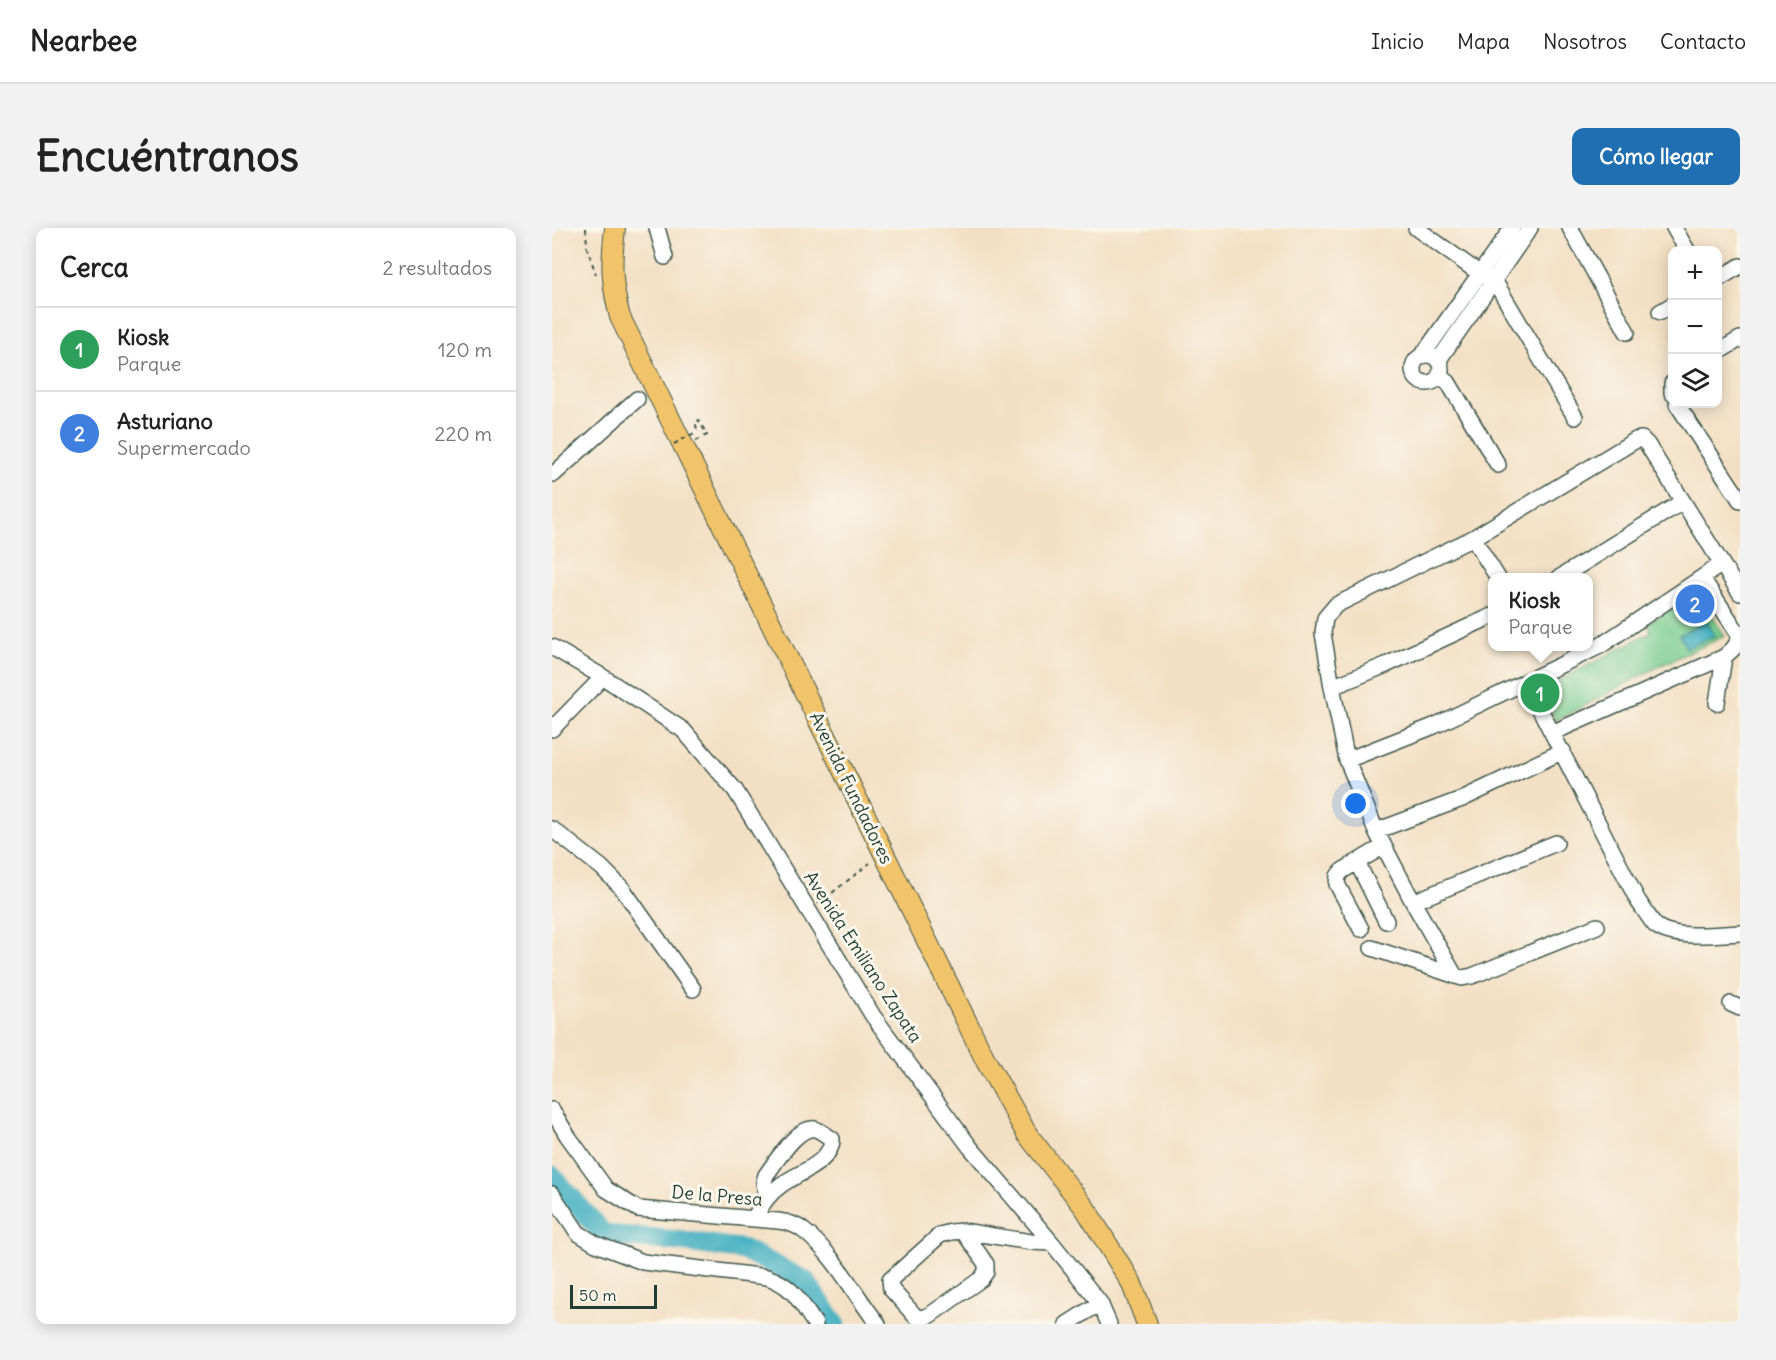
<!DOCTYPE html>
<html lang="es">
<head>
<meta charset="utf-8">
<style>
  body { margin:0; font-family:Delius,sans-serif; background:#f2f2f2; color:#222 }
  .controls { position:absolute; right:18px; top:18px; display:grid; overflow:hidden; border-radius:12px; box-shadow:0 3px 15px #0003 }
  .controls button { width:54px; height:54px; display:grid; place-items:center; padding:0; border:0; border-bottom:2px solid #e0e0e0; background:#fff; color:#222; font:30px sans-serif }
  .scale { position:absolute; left:18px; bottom:15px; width:87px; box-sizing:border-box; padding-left:6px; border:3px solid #1f3d34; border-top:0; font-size:16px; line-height:21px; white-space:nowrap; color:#1f3d34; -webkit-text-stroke:4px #fbf7ec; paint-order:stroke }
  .you { position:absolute; left:804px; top:576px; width:21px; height:21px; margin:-15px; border:4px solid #fff; border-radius:50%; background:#1a73e8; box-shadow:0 0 0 9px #1a73e833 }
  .badge { display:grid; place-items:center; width:39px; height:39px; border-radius:50%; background:#1f6fb2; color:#fff; font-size:20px; font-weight:700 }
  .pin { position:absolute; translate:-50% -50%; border:3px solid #fff; box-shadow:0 2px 6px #0006 }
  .popup { position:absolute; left:936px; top:345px; width:105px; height:78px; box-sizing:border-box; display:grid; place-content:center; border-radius:12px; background:#fff; filter:drop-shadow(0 2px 4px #0005); font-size:20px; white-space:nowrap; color:#767676 }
  .popup b { font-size:22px; color:#222 }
  .popup::after { content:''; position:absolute; left:50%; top:100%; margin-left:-12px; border:12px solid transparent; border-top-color:#fff }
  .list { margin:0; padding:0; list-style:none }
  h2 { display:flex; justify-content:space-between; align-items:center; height:78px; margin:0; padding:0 24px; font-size:26px }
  h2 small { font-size:20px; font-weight:400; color:#767676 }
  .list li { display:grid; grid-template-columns:39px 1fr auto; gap:18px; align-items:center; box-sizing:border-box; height:84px; padding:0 24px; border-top:2px solid #e0e0e0 }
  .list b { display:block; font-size:22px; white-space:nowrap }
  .list p { margin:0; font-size:20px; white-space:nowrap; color:#767676 }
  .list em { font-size:20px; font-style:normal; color:#767676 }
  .icon { flex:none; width:33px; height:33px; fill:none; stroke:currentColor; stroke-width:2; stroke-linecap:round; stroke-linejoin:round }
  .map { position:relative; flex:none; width:1188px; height:1096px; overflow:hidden; border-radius:12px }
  header { display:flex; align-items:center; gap:36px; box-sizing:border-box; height:84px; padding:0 30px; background:#fff; border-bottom:2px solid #e0e0e0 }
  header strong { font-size:28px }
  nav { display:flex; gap:33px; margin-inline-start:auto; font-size:21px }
  .intro { display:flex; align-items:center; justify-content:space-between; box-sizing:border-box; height:144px; padding:0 36px }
  h1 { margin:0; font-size:42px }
  .button { padding:15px 27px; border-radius:12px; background:#1f6fb2; color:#fff; font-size:21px; font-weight:700 }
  main { display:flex; gap:36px; padding:0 36px }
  aside { flex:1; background:#fff; border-radius:12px; box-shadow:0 3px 15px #0003 }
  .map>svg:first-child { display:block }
  .green { fill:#78cc8e; stroke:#4c8461; stroke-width:1.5 }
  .water { fill:#44b0c1; stroke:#32767a; stroke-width:1.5 }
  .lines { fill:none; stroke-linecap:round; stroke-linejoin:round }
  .river { stroke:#44b0c1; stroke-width:21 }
  .minor-casing { stroke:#3f554a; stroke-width:18 }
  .major-casing { stroke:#3f554a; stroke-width:22 }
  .path { stroke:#3f554a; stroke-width:2; stroke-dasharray:4.5 4.5; stroke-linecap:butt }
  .minor { stroke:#fff; stroke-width:15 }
  .major { stroke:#f1c36a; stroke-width:20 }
  .path-bridge { stroke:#3f554a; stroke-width:2; stroke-dasharray:4.5 4.5; stroke-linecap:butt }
  .labels { text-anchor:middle; stroke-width:6; stroke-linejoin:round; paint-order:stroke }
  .street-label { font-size:18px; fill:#1f3d34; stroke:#fbf7ec }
</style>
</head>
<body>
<header>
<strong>Nearbee</strong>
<nav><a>Inicio</a><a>Mapa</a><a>Nosotros</a><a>Contacto</a></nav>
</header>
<div class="intro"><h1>Encuéntranos</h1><a class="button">Cómo llegar</a></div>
<main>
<aside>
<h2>Cerca<small>2 resultados</small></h2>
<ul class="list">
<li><span class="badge" style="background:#2e9e5b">1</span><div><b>Kiosk</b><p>Parque</p></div><em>120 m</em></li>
<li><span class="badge" style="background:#3f7fe0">2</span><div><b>Asturiano</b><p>Supermercado</p></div><em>220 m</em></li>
</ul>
</aside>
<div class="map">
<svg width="1188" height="1096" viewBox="0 0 1188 1096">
  <rect width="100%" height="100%" fill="#fbf7ec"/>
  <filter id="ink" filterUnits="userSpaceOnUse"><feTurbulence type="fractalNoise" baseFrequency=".0167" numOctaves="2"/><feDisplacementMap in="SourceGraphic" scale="12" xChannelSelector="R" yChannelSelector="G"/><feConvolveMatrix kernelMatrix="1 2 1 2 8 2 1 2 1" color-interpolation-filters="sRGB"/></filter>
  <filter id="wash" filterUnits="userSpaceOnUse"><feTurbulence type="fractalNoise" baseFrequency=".008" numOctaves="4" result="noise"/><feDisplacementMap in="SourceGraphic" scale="24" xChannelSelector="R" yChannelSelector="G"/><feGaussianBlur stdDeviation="1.35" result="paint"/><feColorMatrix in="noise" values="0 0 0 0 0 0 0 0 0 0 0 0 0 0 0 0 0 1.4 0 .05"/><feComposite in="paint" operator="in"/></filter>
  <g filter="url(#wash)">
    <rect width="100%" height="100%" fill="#f3e0c4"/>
    <path class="green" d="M1145 365 1173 408 1105 439 1004 493 987 463 1099 404 1096 395Z"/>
    <path class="water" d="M1155 393 1163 408 1134 420 1127 407Z"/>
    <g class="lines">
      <path class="river" d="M0 948 52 1007 129 1013 193 1022 253 1053 283 1096"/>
    </g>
  </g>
  <g filter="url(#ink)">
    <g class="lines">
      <defs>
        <path id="minor" d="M105 0 113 29
          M864 0 927 45 942 52 1023 189
          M1018 0 1075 104
          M1122 0 1135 22
          M1166 51 1188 38
          M1108 84 1120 77
          M1166 124 1188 111
          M861 141a14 14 0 1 1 28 0a14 14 0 1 1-28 0Z
          M870 128 960 0
          M886 133 978 0
          M887 148 896 154 946 237
          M1120 155V165
          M1125 176 1188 272
          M67 187 85 171
          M2 246 64 190
          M921 310 946 350
          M1007 350 1130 274
          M1150 350 1188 408
          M0 419 51 449 131 502 183 562 321 788 418 919 500 1015 548 1075 557 1096
          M974 454 1086 673C1092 681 1097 690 1103 697 1120 712 1166 706 1188 705
          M780 459 834 437 940 388
          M1165 475 1172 429
          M0 501 51 449
          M1002 504 1172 429 1181 421 1188 411
          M795 532 882 498 1048 418 1170 336
          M0 601 49 639 70 660 141 761
          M824 603 910 571 1011 523
          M805 634 834 693
          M861 674 1004 615
          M809 701 785 656 786 648 790 643 832 618
          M820 720 910 750 920 748 1045 698
          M903 748 861 674 824 603 795 532 780 459 771 405 773 390 784 377 921 310 1084 212 1090 211 1095 216 1188 365
          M1179 776 1188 780
          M0 882 15 907 54 961 86 981 226 993C236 994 245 997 252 1003 283 1027 302 1066 326 1096
          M0 966 26 1005 44 1016 91 1034 215 1049C242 1058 248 1074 263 1096
          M202 990C210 977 216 966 229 957 245 945 280 935 280 911 275 908 268 902 263 901 245 898 224 934 214 947L212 954 214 970
          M411 1003 434 1036V1044L429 1051 378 1087 370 1090 364 1089 339 1061 338 1052 388 1007 399 1004 411 1003 479 1014 500 1015
          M515 1096 548 1075"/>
        <path id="major" d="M63 0C59 35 59 55 68 89L434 833 475 906 533 980 579 1054 595 1096"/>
      </defs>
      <use href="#minor" class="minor-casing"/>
      <use href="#major" class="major-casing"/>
      <path class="path" d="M34 0 35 20 44 46
        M144 213 155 207 147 192 143 195 146 203
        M266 676 318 635"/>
      <use href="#minor" class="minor"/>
      <use href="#major" class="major"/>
      <path class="path-bridge" d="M122 216 146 203"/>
    </g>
  </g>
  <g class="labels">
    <g class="street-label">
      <text transform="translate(299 560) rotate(64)" y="6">Avenida Fundadores</text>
      <text transform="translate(311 729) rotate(57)" y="6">Avenida Emiliano Zapata</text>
      <text transform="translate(165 968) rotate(5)" y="6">De la Presa</text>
    </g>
  </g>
</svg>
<div class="controls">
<button>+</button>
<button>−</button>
<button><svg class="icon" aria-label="layers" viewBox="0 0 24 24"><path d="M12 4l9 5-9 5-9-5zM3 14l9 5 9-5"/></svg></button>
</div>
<div class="scale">50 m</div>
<div class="you"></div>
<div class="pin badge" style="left:988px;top:465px;background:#2e9e5b">1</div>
<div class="popup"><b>Kiosk</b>Parque</div>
<div class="pin badge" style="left:1143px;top:376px;background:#3f7fe0">2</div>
</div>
</main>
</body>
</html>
